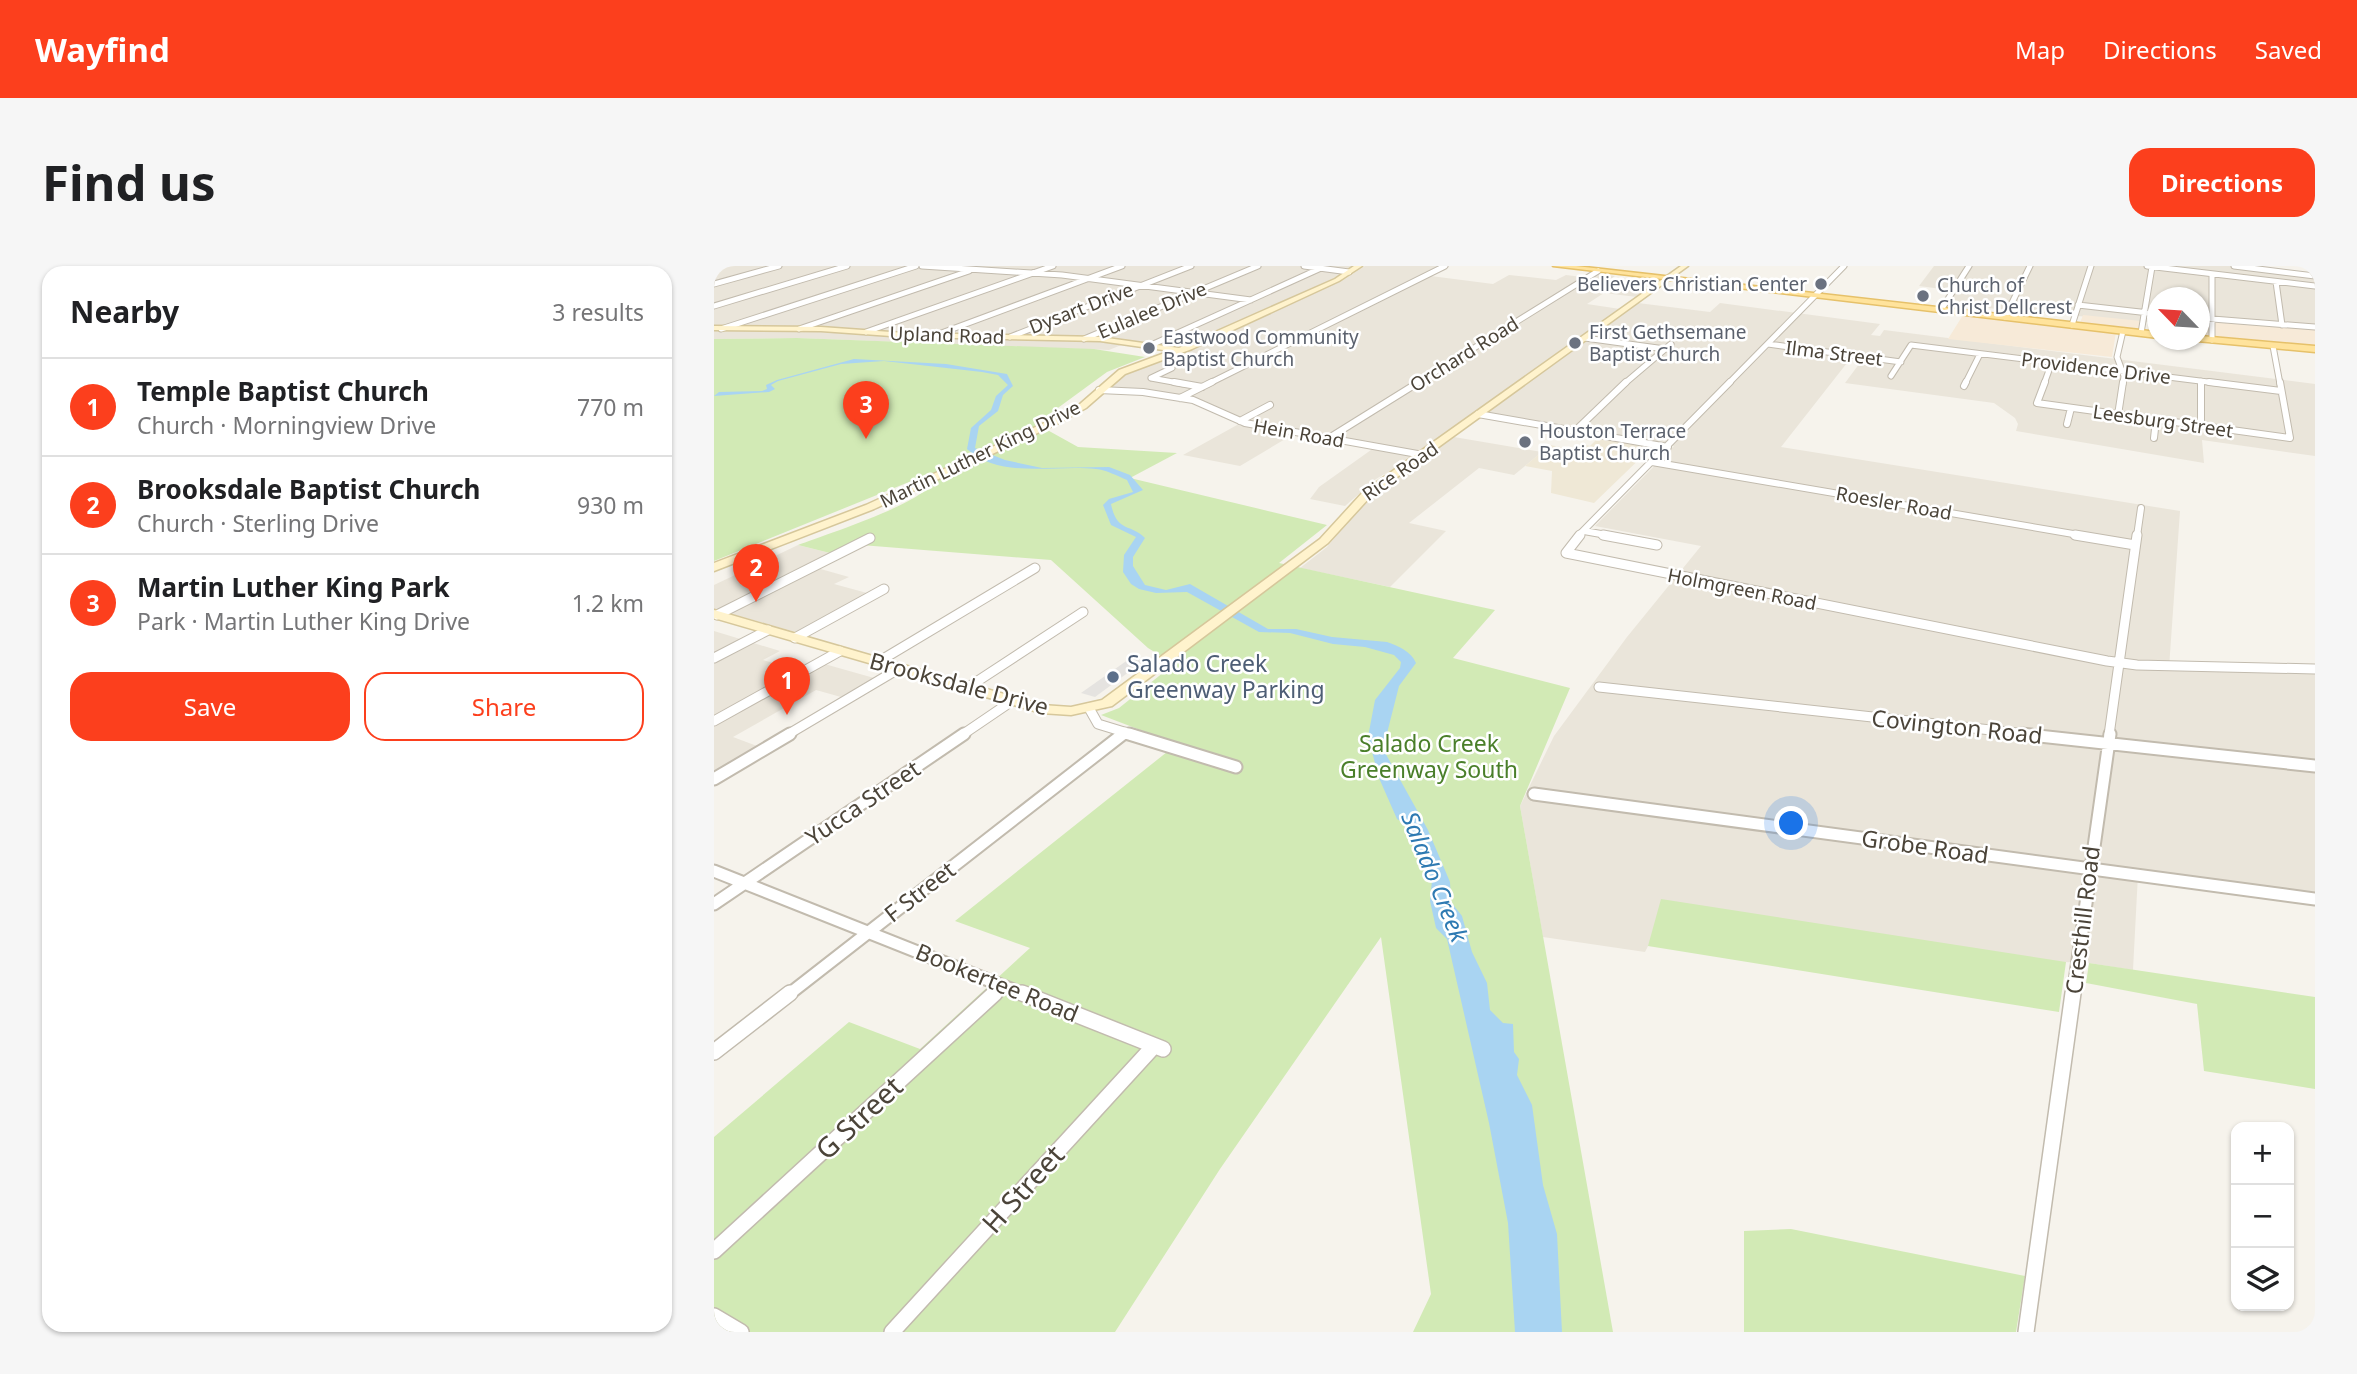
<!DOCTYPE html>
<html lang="en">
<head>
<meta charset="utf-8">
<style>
  body { margin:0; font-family:"Noto Sans",sans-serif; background:#f6f6f6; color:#202124 }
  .controls { position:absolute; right:21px; bottom:21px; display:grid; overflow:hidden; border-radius:14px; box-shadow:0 2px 5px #0004 }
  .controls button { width:63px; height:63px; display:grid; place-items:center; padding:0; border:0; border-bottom:2px solid #e0e0e0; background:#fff; color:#202124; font:35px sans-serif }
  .compass { position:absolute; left:1433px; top:21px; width:63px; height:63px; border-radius:50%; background:#fff; box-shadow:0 2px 5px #0004; rotate:295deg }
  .you { position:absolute; left:1078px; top:558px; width:24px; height:24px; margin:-18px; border:5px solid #fff; border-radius:50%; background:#1a73e8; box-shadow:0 0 0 10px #1a73e833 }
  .badge { display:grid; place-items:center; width:46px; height:46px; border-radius:50%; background:#fc3f1d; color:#fff; font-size:23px; font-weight:700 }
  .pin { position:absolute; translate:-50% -58px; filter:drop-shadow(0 2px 4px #0008) }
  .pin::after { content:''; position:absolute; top:37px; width:24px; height:21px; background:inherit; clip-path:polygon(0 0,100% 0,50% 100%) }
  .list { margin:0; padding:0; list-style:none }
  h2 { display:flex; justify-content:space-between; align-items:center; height:91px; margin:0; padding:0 28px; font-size:30px }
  h2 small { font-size:23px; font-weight:400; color:#757577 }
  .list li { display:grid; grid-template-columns:46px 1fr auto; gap:21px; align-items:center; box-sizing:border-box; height:98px; padding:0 28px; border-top:2px solid #e0e0e0 }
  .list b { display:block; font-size:26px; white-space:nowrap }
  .list p { margin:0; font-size:23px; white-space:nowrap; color:#757577 }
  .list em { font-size:23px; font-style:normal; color:#757577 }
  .actions { display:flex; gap:14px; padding:21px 28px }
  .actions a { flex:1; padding:16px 0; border:2px solid #fc3f1d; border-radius:21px; text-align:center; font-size:24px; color:#fc3f1d }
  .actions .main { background:#fc3f1d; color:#fff }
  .icon { flex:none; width:38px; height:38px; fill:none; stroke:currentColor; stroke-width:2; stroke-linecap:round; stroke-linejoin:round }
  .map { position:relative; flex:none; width:1601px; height:1066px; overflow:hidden; border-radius:21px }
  header { display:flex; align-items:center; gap:42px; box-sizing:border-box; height:98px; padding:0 35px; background:#fc3f1d; color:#fff }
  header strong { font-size:33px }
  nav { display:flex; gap:38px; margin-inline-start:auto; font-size:24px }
  .intro { display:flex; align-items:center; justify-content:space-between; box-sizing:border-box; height:168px; padding:0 42px }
  h1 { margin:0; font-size:49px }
  .button { padding:18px 32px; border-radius:21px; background:#fc3f1d; color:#fff; font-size:24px; font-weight:700 }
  main { display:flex; gap:42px; padding:0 42px }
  aside { flex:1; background:#fff; border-radius:21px; box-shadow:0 2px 5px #0004 }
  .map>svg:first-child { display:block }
  .residential { fill:#eae5da }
  .commercial { fill:#f7ead8 }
  .education { fill:#efe8d6 }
  .green { fill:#d2eab5 }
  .parking { fill:#e5e3e0 }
  .water { fill:#a9d4f2 }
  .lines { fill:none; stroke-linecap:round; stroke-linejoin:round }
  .street-far4-casing { stroke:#c2bbae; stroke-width:7 }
  .street-far3-casing { stroke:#c2bbae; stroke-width:8 }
  .street-far2-casing { stroke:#c2bbae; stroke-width:11 }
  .street-far1-casing { stroke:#c2bbae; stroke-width:15 }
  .street-casing { stroke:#c2bbae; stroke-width:18 }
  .secondary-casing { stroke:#d6c79b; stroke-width:3 }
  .primary-casing { stroke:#e6c16a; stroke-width:3 }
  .street-far4 { stroke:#fff; stroke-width:5 }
  .street-far3 { stroke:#fff; stroke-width:6 }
  .street-far2 { stroke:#fff; stroke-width:9 }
  .street-far1 { stroke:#fff; stroke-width:11 }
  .street { stroke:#fff; stroke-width:15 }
  .secondary { fill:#fff3cd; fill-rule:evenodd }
  .primary { fill:#ffe39c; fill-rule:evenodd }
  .worship-dot { fill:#6b7280; stroke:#fff; stroke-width:2.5 }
  .service-dot { fill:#5c6f8a; stroke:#fff; stroke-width:2.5 }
  .labels { text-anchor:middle; stroke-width:5; stroke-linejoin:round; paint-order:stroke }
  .far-worship-label { font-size:19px; fill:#5b616d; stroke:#fff; text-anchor:start }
  .far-street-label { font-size:19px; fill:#4b4439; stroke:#fff }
  .service-label { font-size:23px; fill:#4e5e75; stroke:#fff; text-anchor:start }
  .street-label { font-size:23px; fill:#4b4439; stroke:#fff }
  .park-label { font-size:23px; fill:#4a7f2a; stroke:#fff }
  .water-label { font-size:24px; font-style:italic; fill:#2e7ab2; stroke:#fff }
  .near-street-label { font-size:28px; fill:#4b4439; stroke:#fff }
</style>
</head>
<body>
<header>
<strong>Wayfind</strong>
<nav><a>Map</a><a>Directions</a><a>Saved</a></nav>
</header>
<div class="intro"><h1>Find us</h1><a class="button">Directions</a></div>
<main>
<aside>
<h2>Nearby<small>3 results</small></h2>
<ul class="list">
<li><span class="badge">1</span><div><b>Temple Baptist Church</b><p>Church · Morningview Drive</p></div><em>770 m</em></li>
<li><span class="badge">2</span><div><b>Brooksdale Baptist Church</b><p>Church · Sterling Drive</p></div><em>930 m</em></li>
<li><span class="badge">3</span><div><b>Martin Luther King Park</b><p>Park · Martin Luther King Drive</p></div><em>1.2 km</em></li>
</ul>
<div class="actions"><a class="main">Save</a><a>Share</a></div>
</aside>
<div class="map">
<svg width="1601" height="1066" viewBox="0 0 1601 1066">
  <rect width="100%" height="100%" fill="#f6f3ec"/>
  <path class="residential" d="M0 0H638L622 12 464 82 417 75 395 84 83 72 0 73Z
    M651 0H726L709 9 779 18 795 9 842 14 852 9 876 12 884 8 901 10 890 17 930 26 923 31 890 27 873 38 906 43 698 192 662 213 631 240 596 233 605 221 664 179 531 155 492 136 394 122 412 107 475 84 631 13Z
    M1220 0H1526L1601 11V62L1493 55 1491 63 1486 62V32H1444L1443 57 1262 41 1259 45 1240 43 1233 41 1243 25 1205 20Z
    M924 37 996 46 1006 37 1166 58 1157 69 1166 70 1170 64 1601 118V190L1488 174 1490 197 1302 165 1304 158 1301 152 1280 137 1131 117 1151 90 1140 88 1067 181 1466 245 1455 402 1601 407V630L1424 608 1419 704 1375 697 934 680 931 686 829 671 806 540 840 470 913 371 987 280 881 260 960 180 771 147Z
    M523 159 578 169 526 200 469 189Z
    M740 171 828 186 800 209 765 202 695 257 732 265 676 321 586 302 613 281 656 230Z
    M84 279 120 288 96 300 135 311 120 318 153 327 82 366 0 343V319Z
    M0 365 66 385 49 394 82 404 100 395 160 412 127 431 102 424 19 471 43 480 0 506Z"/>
  <path class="commercial" d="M1249 49 1402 66 1398 91 1234 73Z
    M1369 49 1427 55 1425 64 1366 57Z
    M1493 55 1601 62V80L1486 71V62L1491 63Z"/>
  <path class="education" d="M884 172 938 181 880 237 837 227 838 205 811 200 836 179 862 184 868 178 876 180Z"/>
  <path class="green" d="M83 72 380 83 431 91 393 106 326 155 328 161 364 181 463 187 416 212 613 259 565 297 781 344 739 392 856 422 806 540 899 1066H699L717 1028 667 671 506 903 401 1066H0V871L135 756 206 783 316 682 241 655 463 478 387 449 405 442 460 398 434 382 337 294 147 279 120 288 84 279C108 270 209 237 216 218L195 216 0 295V73Z
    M947 633 1352 696 1345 746 934 680Z
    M1375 697 1601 731V823L1490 805 1483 738 1372 717Z
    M1077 963 1311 1010 1302 1066H1030V965Z"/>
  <path class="parking" d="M418 391 431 394 381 431 367 427Z"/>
  <path class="water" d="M140 93 232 98 293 108 299 120 289 129 284 145 265 160 261 182 291 194 328 202 395 201 416 209 429 224 397 238C403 267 416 257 431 272L419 291V300L431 319 452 324 476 318 554 363H582L618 371 673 376C684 380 697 385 702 397L685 420 669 483 714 564 736 616 737 636 748 650 758 686 773 717 776 744 789 757 799 758 800 786 805 793 803 809 818 839 829 919 843 968 848 1066H801L794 957 775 857 733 673 722 662 716 635 718 614 695 570 696 561 683 553 665 512 654 471 661 434 686 402 687 396 680 389 651 381 619 378 576 367 545 366 473 326 442 327 425 323 417 318 409 306 410 289 422 271 397 259 389 239 395 233 419 226 413 214C404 210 392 204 382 203 341 198 287 214 253 183L257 162 277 144 282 130 294 119 284 109 268 106 170 95 127 98 64 115 57 119 61 123 55 126 0 130 5 126 48 125 53 123 52 119 63 114Z"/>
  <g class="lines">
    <defs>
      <path id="street-far4" d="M208 0 348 9 537 34
        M590 0 635 6
        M1433 0 1601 20
        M1520 0 1601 10
        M1498 8V74
        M1562 16 1568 59
        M0 18 65 0
        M1364 39 1444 48
        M0 40 133 0
        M1227 44 1255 0
        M1291 51 1316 0
        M1486 52 1601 61
        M1358 59 1377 0
        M7 63 202 0
        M85 63 255 5
        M152 66 339 0
        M1427 67 1438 1
        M222 69 408 0
        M296 71 477 0
        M871 72 951 83
        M370 73 544 0
        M1054 78 1187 96
        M435 80 607 2
        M1559 80 1566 118
        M1177 110 1197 79 1510 118
        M437 112 470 118
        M437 112 458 102
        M1487 115V118
        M494 118 731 0
        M702 118 884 5
        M910 118 957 78
        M1014 118 1130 0
        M1251 118 1266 88
        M1330 118 1338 96
        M1409 118 1410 110 1403 91 1409 65"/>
      <path id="street-far3" d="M460 116 488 121
        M1331 116 1323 137 1576 172 1566 116
        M1487 116V160
        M1495 116 1567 125
        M1250 120 1252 116
        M385 124 429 126 479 134 531 157 709 189
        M466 132 498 116
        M764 148 954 181
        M1404 149 1409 116
        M526 155 556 139
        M1353 158 1357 142
        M861 165 912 116
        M615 172 705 116
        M1440 172 1442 154
        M938 196 1371 270
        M870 265 898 270
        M864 270 1016 116
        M1423 270 1427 242"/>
      <path id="street-far2" d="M866 269 852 287 1393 395 1423 399 1601 403
        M889 269 943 279
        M1361 269 1421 279
        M3 349 156 272
        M81 372 170 323
        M0 392 54 364
        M164 396 321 302
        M885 421 1323 469
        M253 422 369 346
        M375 442 384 458 420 469
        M0 455 126 385
        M73 469 186 402
        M248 469 298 435
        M407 469 411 466
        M1395 469 1423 269"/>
      <path id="street-far1" d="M415 468 522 501
        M1307 468 1601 500
        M0 513 76 468
        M820 528 1601 633
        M0 605 312 729
        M0 638 250 468
        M74 729 409 468
        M280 729 289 720
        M1359 729 1396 468"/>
      <path id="street" d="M308 727 449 783
        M0 786 76 727
        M0 985 281 727
        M0 1050 27 1066
        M178 1066 440 780
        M1312 1066 1359 727"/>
      <path id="secondary" d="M640 0H648L625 15 478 83 411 108 372 142 345 157 160 243 0 305V297L152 239 339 153 366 138 405 104 456 85 386 75 191 71 107 65 0 64V60L107 61 191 67 386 71 465 82 621 13Z
        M967 0H974L657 230 614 277 398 440 357 449 327 447 0 352V344L328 439 357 441 388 434 606 273 649 226Z"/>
      <path id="primary" d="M839 0H862L1444 66V72Z
        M1486 70 1601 80V86L1483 75Z"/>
    </defs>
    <use href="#street-far4" class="street-far4-casing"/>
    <use href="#street-far3" class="street-far3-casing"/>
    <use href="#street-far2" class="street-far2-casing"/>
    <use href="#street-far1" class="street-far1-casing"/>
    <use href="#street" class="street-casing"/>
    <use href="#secondary" class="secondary-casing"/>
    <use href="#primary" class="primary-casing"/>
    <use href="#street-far4" class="street-far4"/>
    <use href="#street-far3" class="street-far3"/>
    <use href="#street-far2" class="street-far2"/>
    <use href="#street-far1" class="street-far1"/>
    <use href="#street" class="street"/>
    <use href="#secondary" class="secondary"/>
    <use href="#primary" class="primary"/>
  </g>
  <g class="worship-dot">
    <circle cx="1107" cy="18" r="7"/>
    <circle cx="1209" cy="30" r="7"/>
    <circle cx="861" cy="77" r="7"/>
    <circle cx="435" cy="82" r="7"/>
    <circle cx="811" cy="176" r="7"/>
  </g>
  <circle class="service-dot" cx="399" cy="411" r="7"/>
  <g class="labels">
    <g class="far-worship-label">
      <text x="1093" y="25" text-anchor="end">Believers Christian Center</text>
      <text x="1223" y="26">Church of<tspan x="1223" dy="22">Christ Dellcrest</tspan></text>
      <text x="875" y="73">First Gethsemane<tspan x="875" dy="22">Baptist Church</tspan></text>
      <text x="449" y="78">Eastwood Community<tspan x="449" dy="22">Baptist Church</tspan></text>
      <text x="825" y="172">Houston Terrace<tspan x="825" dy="22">Baptist Church</tspan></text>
    </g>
    <g class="far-street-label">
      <text transform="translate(367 42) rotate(-21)" y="7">Dysart Drive</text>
      <text transform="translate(438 44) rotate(-23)" y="7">Eulalee Drive</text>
      <text transform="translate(233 69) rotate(2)" y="7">Upland Road</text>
      <text transform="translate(1120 87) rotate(7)" y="7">Ilma Street</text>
      <text transform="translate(750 88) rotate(-32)" y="7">Orchard Road</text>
      <text transform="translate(1382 102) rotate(7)" y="7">Providence Drive</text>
      <text transform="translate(1449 155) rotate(8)" y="7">Leesburg Street</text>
      <text transform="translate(585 167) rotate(10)" y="7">Hein Road</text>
      <text transform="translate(266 188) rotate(-26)" y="7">Martin Luther King Drive</text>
      <text transform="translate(686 205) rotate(-35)" y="7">Rice Road</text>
      <text transform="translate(1180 237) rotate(10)" y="7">Roesler Road</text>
      <text transform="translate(1028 323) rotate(11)" y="7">Holmgreen Road</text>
    </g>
    <g class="service-label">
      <text x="413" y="406">Salado Creek<tspan x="413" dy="26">Greenway Parking</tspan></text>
    </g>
    <g class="street-label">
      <text transform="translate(245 418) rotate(15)" y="8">Brooksdale Drive</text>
      <text transform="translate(1243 461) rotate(6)" y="8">Covington Road</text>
      <text transform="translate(149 537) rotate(-34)" y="8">Yucca Street</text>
      <text transform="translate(1211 581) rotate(8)" y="8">Grobe Road</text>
      <text transform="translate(206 626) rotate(-38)" y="8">F Street</text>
      <text transform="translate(1369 654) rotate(-83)" y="8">Cresthill Road</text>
      <text transform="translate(283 717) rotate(22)" y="8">Bookertee Road</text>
    </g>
    <g class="park-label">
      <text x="715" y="486">Salado Creek<tspan x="715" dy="26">Greenway South</tspan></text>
    </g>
    <g class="water-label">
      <text transform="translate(720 611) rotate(68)" y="8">Salado Creek</text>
    </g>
    <g class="near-street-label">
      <text transform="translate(145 852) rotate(-43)" y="10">G Street</text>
      <text transform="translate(309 923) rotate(-48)" y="10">H Street</text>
    </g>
  </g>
</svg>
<div class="controls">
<button>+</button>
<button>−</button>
<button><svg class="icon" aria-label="layers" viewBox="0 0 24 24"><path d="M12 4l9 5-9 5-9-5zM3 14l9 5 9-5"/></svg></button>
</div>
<svg class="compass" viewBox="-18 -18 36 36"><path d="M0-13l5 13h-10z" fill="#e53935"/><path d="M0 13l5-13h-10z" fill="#757577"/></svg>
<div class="you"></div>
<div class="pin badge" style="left:73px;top:449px">1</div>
<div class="pin badge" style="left:42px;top:336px">2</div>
<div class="pin badge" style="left:152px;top:173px">3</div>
</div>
</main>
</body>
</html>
